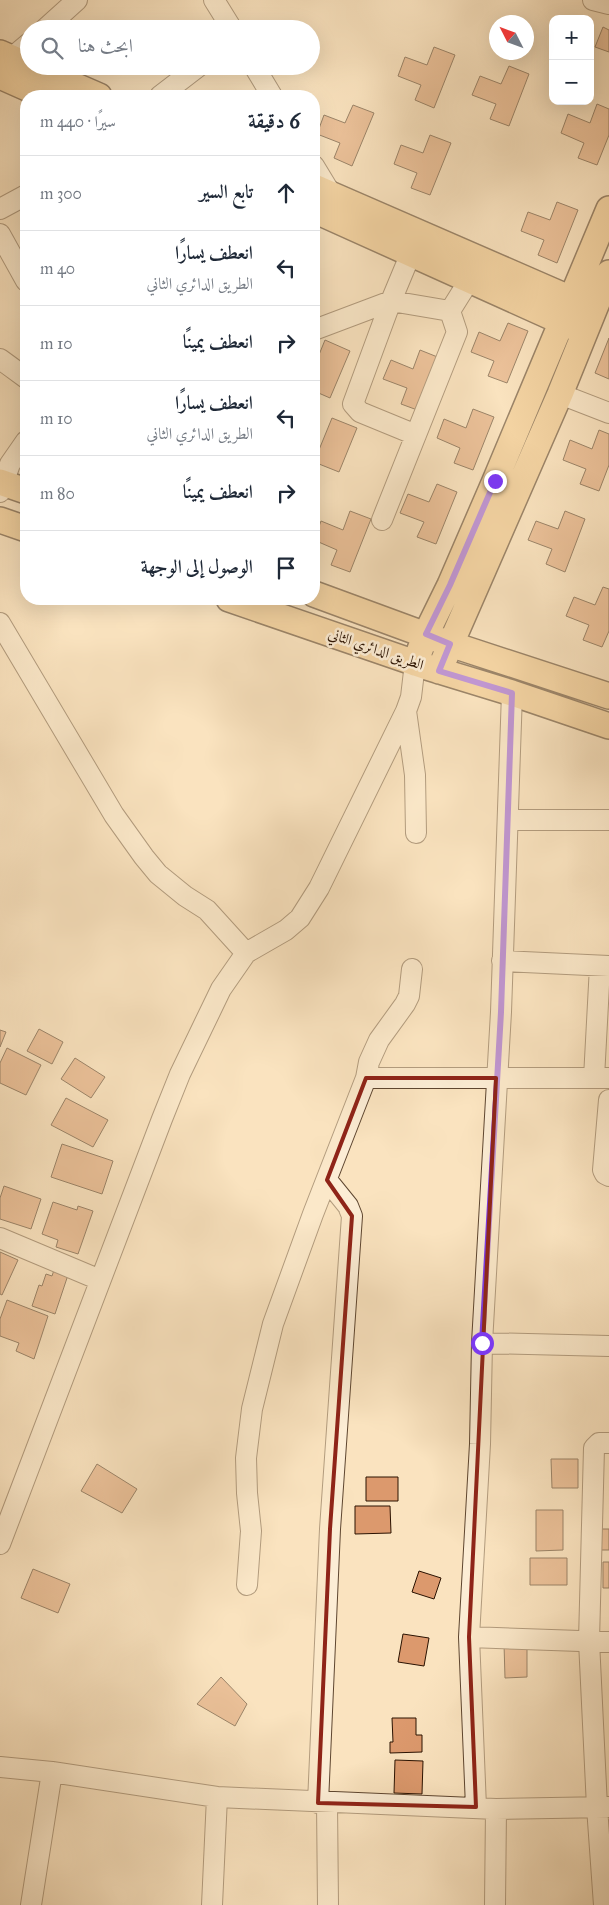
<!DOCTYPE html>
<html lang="ar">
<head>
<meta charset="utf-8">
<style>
  body { margin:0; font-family:"IM FELL Great Primer",Amiri,serif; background:#f6f6f7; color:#1f2937; direction:rtl }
  .controls { position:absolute; right:15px; top:15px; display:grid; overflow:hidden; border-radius:10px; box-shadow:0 5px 20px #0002 }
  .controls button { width:45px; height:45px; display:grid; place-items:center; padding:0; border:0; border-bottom:1px solid #e0e1e3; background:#fff; color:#1f2937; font:25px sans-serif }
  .compass { position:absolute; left:489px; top:15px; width:45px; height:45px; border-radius:50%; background:#fff; box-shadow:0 5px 20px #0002; rotate:312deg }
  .stop { position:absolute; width:15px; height:15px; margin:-11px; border:4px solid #7c3aed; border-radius:50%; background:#fff }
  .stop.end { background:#7c3aed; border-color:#fff; box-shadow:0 1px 5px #0008 }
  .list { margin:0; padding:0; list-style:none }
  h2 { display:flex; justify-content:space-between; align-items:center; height:65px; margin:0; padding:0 20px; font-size:21px }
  h2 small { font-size:16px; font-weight:400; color:#747a83 }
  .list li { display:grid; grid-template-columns:32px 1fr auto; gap:15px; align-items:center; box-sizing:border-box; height:75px; padding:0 20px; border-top:1px solid #e0e1e3 }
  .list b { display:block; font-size:19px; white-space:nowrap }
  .list p { margin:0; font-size:16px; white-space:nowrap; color:#747a83 }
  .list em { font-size:16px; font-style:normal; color:#747a83 }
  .icon { flex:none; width:28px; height:28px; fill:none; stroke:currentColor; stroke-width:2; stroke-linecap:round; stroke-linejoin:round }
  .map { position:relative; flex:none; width:609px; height:1905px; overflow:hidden; direction:ltr }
  .search { position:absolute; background:#fff; box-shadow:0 5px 20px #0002; left:20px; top:20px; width:300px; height:55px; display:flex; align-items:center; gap:12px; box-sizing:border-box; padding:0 18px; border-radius:28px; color:#747a83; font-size:19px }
  .panel { position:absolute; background:#fff; box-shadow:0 5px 20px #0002; left:20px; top:90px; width:300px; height:515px; border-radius:20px; direction:rtl }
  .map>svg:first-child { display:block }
  .building { fill:#dc996d; stroke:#2a1201 }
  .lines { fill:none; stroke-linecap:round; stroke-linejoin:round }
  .minor-casing { stroke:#5e4630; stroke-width:22 }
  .major-casing { stroke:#2a1201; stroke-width:28 }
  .minor { stroke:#fcedd5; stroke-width:20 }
  .major { stroke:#edc280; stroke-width:25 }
  .route { stroke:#7c3aed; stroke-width:6 }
  .marked { fill:none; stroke:#8f2418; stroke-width:4; stroke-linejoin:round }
  .labels { text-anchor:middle; stroke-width:5; stroke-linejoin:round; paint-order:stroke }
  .street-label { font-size:15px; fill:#2a1201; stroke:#fcedd5 }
</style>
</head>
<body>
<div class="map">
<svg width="609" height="1905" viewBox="0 0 609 1905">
  <rect width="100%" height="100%" fill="#fae3bf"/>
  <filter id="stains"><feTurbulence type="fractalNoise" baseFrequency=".004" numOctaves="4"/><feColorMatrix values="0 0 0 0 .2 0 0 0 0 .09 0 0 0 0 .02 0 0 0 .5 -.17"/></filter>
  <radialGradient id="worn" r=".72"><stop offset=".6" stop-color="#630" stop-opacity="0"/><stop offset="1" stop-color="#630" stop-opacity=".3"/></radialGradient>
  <path class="building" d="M603 27 609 30V52L595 47Z
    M434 47 455 55 434 108 415 100 421 85 398 76 405 57 427 65Z
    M509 66 529 74 509 126 490 119 496 104 472 95 480 76 501 84Z
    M597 104 609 109V135L597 165 578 158 584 143 561 133 568 114 590 123Z
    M353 105 374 113 352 166 334 158 340 143 317 134 324 115 345 123Z
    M430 135 451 143 430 195 411 188 417 173 394 164 401 145 423 153Z
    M557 202 578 210 557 263 538 255 544 240 521 231 528 212 550 220Z
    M508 323 528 331 507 383 488 376 494 361 471 352 479 332 500 341Z
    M609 338V379L595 373Z
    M325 340 350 351 330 398 314 391V367Z
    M420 350 440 358 420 411 401 404 407 388 383 379 391 360 413 369Z
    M473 409 494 417 473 470 454 463 460 448 437 438 444 419 466 428Z
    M332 418 357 428 339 472 314 462Z
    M599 430 609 434V465L599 491 580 484 586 469 563 460 570 440 592 449Z
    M437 484 457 492 436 544 417 537 424 522 400 513 408 494 429 502Z
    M350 511 371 519 350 572 331 565 337 550 314 540 321 521 343 530Z
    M565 511 585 519 565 572 546 564 552 549 528 540 536 521 558 529Z
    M603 587 609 589V631L602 647 583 640 589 625 566 616 574 597 595 605Z
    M39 1029 63 1042 52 1064 27 1051Z
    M0 1030 6 1032 0 1047Z
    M7 1048 41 1065 26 1095 0 1083V1063Z
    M75 1058 105 1077 91 1098 61 1079Z
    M66 1098 108 1120 93 1147 51 1125Z
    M62 1144 113 1161 102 1194 51 1177Z
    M4 1186 41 1199 31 1229 0 1219V1198Z
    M53 1202 77 1210 78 1206 93 1211 78 1254 56 1247 58 1240 42 1234Z
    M0 1252 18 1260 2 1295 0 1294Z
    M54 1270 68 1275 55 1314 32 1306 39 1285 42 1286 46 1274 52 1276Z
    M7 1300 48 1316 34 1359 16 1351 19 1343 0 1336V1319Z
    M551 1459H578V1488H552Z
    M97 1464 137 1489 122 1513 81 1491Z
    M366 1477H398V1501H366Z
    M355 1506H390L391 1533 355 1534Z
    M536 1510H563V1550L536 1551Z
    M600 1529H609V1550H601Z
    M530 1558H567V1585H530Z
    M603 1562H609V1588H603Z
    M33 1569 70 1584 58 1613 21 1598Z
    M419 1571 441 1578 434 1599 412 1592Z
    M403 1634 429 1638 424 1666 398 1662Z
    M504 1644H527V1677L505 1678Z
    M221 1677 247 1704 235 1726 197 1704Z
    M392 1718H416V1735H422V1752L390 1753V1742H393Z
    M395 1760 423 1761 422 1794 394 1793Z"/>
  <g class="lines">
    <defs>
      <path id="minor" d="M214 0 232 29
        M593 0 609 4
        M45 29 77 0
        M2 66 29 43
        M254 66 272 96
        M160 96 199 66
        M314 166 331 194
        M0 209 26 195
        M0 234 26 281
        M411 253 391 301 353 404 360 412 416 435
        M314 330 391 301 450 311 470 279
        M0 359 26 378
        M560 394 609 413
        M0 492 10 464 26 441
        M382 520 457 332 450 311
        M0 623 114 815 144 857 158 874 185 896 207 910 246 953
        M406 711 415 775 416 833
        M508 820H609
        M502 961 609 966
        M366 1078H609
        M594 1078 600 966
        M609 1100 603 1170 605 1174 609 1176
        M0 1238 100 1280
        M482 1343 609 1346
        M0 1544 162 1119 180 1074 221 989 246 953 286 930 300 918 319 888 406 711 411 697 415 663
        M247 1585 251 1531 247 1493 246 1458 252 1409 273 1324 313 1214 366 1078 369 1062 379 1040 405 1004 409 996 412 969
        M469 1637 609 1642
        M0 1767 52 1772 217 1797 496 1809 609 1807
        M318 1803 330 1529 352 1216 348 1206 327 1180
        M327 1803 328 1905
        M476 1807 469 1637 480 1444 482 1343 501 1012 512 693
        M31 1905 52 1772
        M212 1905 217 1797
        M495 1905 496 1809
        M604 1905 597 1807 589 1641 594 1448 599 1443H609"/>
      <path id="major" d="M0 53 99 96
        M0 76 45 96
        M314 187 585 305
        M314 210 578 329
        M0 482 26 491
        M0 520 26 529
        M314 594 450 644 609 696
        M229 599 427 667 512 693 609 726
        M415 663 426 634 450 585 495 481 609 209
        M439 671 560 394 609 273"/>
    </defs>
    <use href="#minor" class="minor-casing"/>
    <use href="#major" class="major-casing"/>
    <use href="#minor" class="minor"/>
    <use href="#major" class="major"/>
  </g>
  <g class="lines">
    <path class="route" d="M482 1343 501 1012 512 693 439 671 450 644 426 634 450 585 495 481"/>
  </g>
  <path d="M0 0H609V1905H0ZM366 1078H496L469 1637 476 1807 318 1803 330 1529 352 1216 327 1180Z" fill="#fae3bf" fill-opacity=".55" fill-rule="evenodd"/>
  <path class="marked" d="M366 1078H496L469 1637 476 1807 318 1803 330 1529 352 1216 327 1180Z"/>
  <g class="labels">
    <g class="street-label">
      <text transform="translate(376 649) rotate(19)" y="5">الطريق الدائري الثاني</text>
    </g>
  </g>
  <rect width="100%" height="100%" filter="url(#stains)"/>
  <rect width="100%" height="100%" fill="url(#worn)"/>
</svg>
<div class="controls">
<button>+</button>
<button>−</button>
</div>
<svg class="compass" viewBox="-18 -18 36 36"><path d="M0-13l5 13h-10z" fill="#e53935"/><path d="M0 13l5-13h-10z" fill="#747a83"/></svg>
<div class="stop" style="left:482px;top:1343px"></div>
<div class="stop end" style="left:495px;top:481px"></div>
<div class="search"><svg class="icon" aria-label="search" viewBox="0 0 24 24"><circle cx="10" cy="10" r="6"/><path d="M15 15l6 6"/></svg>ابحث هنا</div>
<section class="panel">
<h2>6 دقيقة<small>سيرًا · 440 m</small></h2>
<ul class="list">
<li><svg class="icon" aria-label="ahead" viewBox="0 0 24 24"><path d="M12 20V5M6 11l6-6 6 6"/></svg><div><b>تابع السير</b></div><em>300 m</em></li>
<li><svg class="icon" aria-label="left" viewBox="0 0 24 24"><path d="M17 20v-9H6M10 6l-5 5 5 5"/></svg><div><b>انعطف يسارًا</b><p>الطريق الدائري الثاني</p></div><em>40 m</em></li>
<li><svg class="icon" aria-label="right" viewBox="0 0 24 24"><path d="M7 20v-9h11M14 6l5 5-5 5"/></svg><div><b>انعطف يمينًا</b></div><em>10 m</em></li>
<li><svg class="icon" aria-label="left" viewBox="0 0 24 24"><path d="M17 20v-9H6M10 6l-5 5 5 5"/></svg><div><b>انعطف يسارًا</b><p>الطريق الدائري الثاني</p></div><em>10 m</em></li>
<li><svg class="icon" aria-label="right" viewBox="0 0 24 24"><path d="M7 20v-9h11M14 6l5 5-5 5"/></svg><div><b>انعطف يمينًا</b></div><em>80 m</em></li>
<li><svg class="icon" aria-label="arrive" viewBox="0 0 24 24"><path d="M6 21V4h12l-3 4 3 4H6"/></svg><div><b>الوصول إلى الوجهة</b></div></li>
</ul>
</section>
</div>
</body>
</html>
